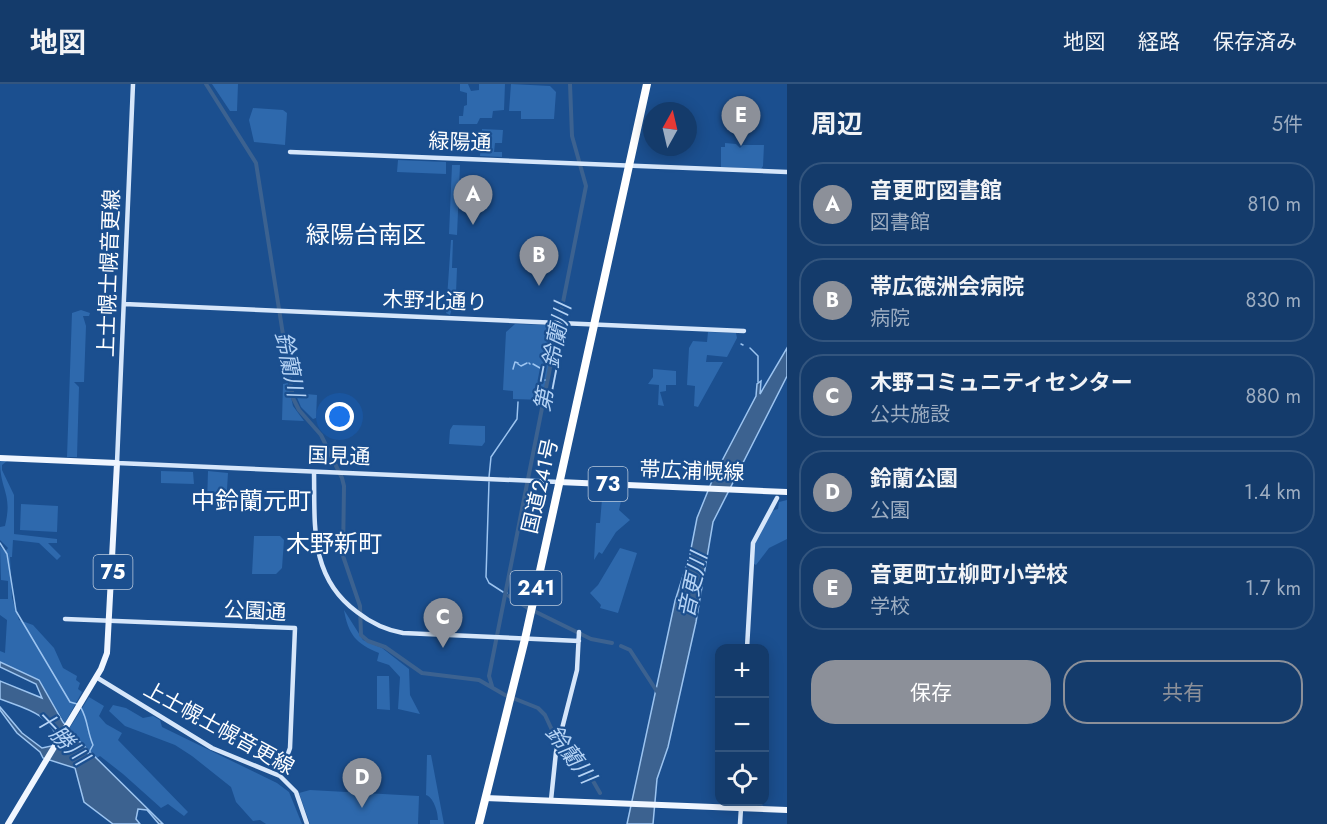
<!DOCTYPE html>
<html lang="ja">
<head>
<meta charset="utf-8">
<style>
  body { margin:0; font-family:Jost,"Noto Sans JP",sans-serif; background:#214673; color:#f1f3f6 }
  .controls { position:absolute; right:18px; bottom:18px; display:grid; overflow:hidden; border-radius:12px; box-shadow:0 3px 15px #0003 }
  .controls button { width:54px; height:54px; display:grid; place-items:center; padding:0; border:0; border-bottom:2px solid #33557e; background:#143b6b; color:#f1f3f6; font:30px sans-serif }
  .compass { position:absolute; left:643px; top:18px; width:54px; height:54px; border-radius:50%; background:#143b6b; box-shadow:0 3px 15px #0003; rotate:8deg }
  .you { position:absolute; left:340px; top:333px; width:21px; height:21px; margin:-15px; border:4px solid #fff; border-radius:50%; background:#1a73e8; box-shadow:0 0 0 9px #1a73e833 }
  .badge { display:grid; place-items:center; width:39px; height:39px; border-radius:50%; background:#8c9099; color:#fff; font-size:20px; font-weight:700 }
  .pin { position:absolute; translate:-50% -50px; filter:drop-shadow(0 2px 3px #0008) }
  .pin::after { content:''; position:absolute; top:32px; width:21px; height:18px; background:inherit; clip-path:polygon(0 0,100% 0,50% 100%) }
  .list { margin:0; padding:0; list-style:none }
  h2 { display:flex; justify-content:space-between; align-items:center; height:78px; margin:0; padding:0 24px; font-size:26px }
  h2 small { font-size:20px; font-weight:400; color:#9dadc1 }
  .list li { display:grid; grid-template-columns:39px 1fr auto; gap:18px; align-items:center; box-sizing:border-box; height:84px; margin:0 12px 12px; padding:0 12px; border:2px solid #33557e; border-radius:24px }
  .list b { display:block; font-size:22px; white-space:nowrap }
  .list p { margin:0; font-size:20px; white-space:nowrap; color:#9dadc1 }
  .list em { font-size:20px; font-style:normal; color:#9dadc1 }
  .actions { display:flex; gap:12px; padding:18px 24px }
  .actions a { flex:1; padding:14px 0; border:2px solid #8c9099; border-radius:24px; text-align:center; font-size:21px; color:#8c9099 }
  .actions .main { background:#8c9099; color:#fff }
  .icon { flex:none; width:33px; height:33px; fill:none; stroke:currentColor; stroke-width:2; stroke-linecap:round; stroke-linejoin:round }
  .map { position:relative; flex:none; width:787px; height:740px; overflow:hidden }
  header { display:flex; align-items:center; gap:36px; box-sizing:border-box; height:84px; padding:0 30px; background:#143b6b; border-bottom:2px solid #33557e }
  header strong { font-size:28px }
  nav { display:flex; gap:33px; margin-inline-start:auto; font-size:21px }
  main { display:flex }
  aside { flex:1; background:#143b6b }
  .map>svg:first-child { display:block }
  .green { fill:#2e69ad }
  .water { fill:#3c6290; stroke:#9cc4f0; stroke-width:1.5 }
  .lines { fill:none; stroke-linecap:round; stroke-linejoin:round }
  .stream { stroke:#9cc4f0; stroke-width:1.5 }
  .river { stroke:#3c6290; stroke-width:4 }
  .secondary { stroke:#d6e6fa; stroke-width:4.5 }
  .primary { stroke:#f0f6ff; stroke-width:6 }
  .highway { stroke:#fff; stroke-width:8 }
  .labels { text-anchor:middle; stroke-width:4.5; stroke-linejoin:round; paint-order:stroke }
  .shield { fill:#1b4f8f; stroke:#bbcadd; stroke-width:1.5 }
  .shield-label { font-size:20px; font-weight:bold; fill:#fff }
  .street-label { font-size:21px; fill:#fff; stroke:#1b4f8f }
  .water-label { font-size:22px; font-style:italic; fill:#b5d3f5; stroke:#1b4f8f }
  .quarter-label { font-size:24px; fill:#fff; stroke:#1b4f8f }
</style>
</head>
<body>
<header>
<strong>地図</strong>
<nav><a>地図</a><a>経路</a><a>保存済み</a></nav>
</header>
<main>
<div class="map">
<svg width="787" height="740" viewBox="0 0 787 740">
  <rect width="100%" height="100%" fill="#1b4f8f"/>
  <path class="green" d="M212 0H238L237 27H230Z
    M460 0H468L471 7 479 6V0H505L504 26 493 27 492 34H480L477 40H459V32H463L464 22 467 21V9L460 7Z
    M511 0 550 2 556 8 554 35H521V27H509Z
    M253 24 283 26 287 29 285 61 254 58 249 36Z
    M482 45 503 46 502 59H495L494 68H502V73L480 72Z
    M725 59 736 60 740 64 743 61H764L763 82 761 85 721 83V63H725Z
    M398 76 446 78V90L397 88Z
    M452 81H460L457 151 449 150Z
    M451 156H453L452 184H457L456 209H464L463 215H455L450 231 446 229Z
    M81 226 90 229 89 232H83L86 242 84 298H74L79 303 77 373H67L72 229Z
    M515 240 548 241 547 253 555 255 544 316 513 315V307L503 306 506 248Z
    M708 248 736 249 737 254 727 273 707 271 706 278H723L698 323 694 322 695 302 687 301 689 264 693 257 707 258Z
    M653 285 676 287V301H666V307L660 308 664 322 658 321 659 301 648 300 653 293Z
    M288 299 293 322 304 337 282 336 283 300Z
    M295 309 317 311 316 334 313 335 301 323Z
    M453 341 485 342V358L482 362 449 360 450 346Z
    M0 377H7L2 381V386L14 411V450L57 455V459H48L61 472 57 476 39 459 13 456 12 473H10L12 514 19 536 33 541 54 564 63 584 77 592 76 596 80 599 78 605 82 608 65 639 39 596 0 578V567L5 569 7 536 0 531V515H8V497L1 496 0 462 5 468 8 464 0 456V443L5 442C13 409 0 407 0 377Z
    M161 387 193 388 194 400 161 399Z
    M208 387 228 389 226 422 207 420Z
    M603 403 626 407 625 417H621L619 426 630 436 616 448 602 470 599 468 594 476 596 439H600Z
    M787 416V455L769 464 756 481 752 479 754 461 771 427 778 425 779 418Z
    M21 420 58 422 57 448 20 446Z
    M254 452H280L284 456 282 484 276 490H252Z
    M620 464 637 469 618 529 600 524 601 521 590 509 598 501Z
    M344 526 363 556 382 564 409 585 410 611 420 630 398 625 400 593 389 581 377 577 379 569C356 560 348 550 344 526Z
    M377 592H389L390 626 377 625Z
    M89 613 104 622 99 632 106 640 122 649 118 656 188 728 184 732 168 720 161 724 123 690 100 672 95 675 69 645Z
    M113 621 126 624 143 634 153 632 160 636 162 643 277 699 289 708 302 740H266L260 736 253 737 236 718 231 703 192 672 175 661 125 642 109 627Z
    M427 671H431L444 740H430V736H438C438 727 433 713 426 711Z
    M310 706 419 712 418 740H310L299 709Z"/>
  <path class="water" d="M787 264V292L713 438 696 538 668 663 657 695 653 740H627L675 517 690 470 697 434 714 392 756 312 757 300 761 297 760 310Z
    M0 578 39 596 63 638 79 657 163 740H159L147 726 138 725 136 735 140 740H113L84 718 75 684 43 674 40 668 17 649 0 626V623L22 649 42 664 61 660C48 629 30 626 0 615V597L42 614 36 600 0 583Z"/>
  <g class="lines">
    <path class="stream" d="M741 260 743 261
      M750 264 758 272V298
      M529 279 530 280
      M518 280 521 282 527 279
      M533 280 540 284
      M513 285 515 278 518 279
      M545 296 548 297
      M489 393 491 373 517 335 518 318
      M489 398 486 493 489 499 503 508
      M0 459 7 470 16 527 70 618 77 620
      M506 509H507
      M81 624C88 636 87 647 93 661L88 670"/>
    <path class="river" d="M206 0 256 79 293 314 299 326 321 351 342 394 344 402 343 472 360 522 361 551 368 557 385 563 422 589 479 596 505 611 538 624 545 631 558 659 589 690 600 709
      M509 512 528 524
      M534 527 591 555 612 559
      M621 562 630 566 658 609
      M492 602 489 592 586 102 572 52 570 0"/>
    <path class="secondary" d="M133 0 117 379 559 398
      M290 68 787 88
      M124 220 744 247
      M314 388C315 441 309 493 357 528 371 539 386 546 403 549L579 557
      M65 535 295 544 290 664 280 692
      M747 564 753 459 777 414
      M96 593 212 664 280 692 296 708 307 740
      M551 716 556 668 577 586 579 548
      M740 740 741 724"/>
    <path class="primary" d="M0 374 117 379 107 569 101 585 8 740
      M559 398 787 408
      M485 714 787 726"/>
    <path class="highway" d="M479 740 525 555 647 0"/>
  </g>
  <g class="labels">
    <g class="shield">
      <rect x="588.5" y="383" width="39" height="34" rx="4.5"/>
      <rect x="93.5" y="471" width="39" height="34" rx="4.5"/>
      <rect x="510.5" y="487" width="51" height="34" rx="4.5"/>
    </g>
    <g class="shield-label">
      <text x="608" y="407">73</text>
      <text x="113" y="495">75</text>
      <text x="536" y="511">241</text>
    </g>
    <g class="street-label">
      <text transform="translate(460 58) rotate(2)" y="7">緑陽通</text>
      <text transform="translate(109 189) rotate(-88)" y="7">上士幌士幌音更線</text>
      <text transform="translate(435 217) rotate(2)" y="7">木野北通り</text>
      <text transform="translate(339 372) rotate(2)" y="7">国見通</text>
      <text transform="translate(692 387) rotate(2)" y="7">帯広浦幌線</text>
      <text transform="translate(540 402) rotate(-77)" y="7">国道241号</text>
      <text transform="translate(255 527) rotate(3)" y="7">公園通</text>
      <text transform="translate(219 644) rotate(29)" y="7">上士幌士幌音更線</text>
    </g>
    <g class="water-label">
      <text transform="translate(552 273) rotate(-79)" y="8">第二鈴蘭川</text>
      <text transform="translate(290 280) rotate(78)" y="8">鈴蘭川</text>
      <text transform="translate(692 501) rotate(-78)" y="8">音更川</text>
      <text transform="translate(62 653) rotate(46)" y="8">十勝川</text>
      <text transform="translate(571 670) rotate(53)" y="8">鈴蘭川</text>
    </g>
    <g class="quarter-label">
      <text x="366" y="159">緑陽台南区</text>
      <text x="251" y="425">中鈴蘭元町</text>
      <text x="334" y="468">木野新町</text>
    </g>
  </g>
</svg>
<div class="controls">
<button>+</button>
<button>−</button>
<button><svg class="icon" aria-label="locate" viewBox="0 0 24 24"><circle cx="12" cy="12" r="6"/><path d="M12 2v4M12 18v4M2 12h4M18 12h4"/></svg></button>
</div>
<svg class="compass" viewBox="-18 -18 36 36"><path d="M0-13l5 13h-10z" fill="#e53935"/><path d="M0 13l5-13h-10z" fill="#9dadc1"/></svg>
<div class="you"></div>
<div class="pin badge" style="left:473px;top:141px">A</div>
<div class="pin badge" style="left:539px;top:202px">B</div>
<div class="pin badge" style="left:443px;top:564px">C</div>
<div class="pin badge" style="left:362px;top:724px">D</div>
<div class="pin badge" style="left:741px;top:62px">E</div>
</div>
<aside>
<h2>周辺<small>5件</small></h2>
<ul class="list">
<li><span class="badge">A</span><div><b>音更町図書館</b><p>図書館</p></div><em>810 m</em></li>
<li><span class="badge">B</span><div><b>帯広徳洲会病院</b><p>病院</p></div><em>830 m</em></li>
<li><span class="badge">C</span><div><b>木野コミュニティセンター</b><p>公共施設</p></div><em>880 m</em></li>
<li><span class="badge">D</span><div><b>鈴蘭公園</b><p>公園</p></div><em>1.4 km</em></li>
<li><span class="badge">E</span><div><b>音更町立柳町小学校</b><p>学校</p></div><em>1.7 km</em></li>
</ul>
<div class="actions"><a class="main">保存</a><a>共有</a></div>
</aside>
</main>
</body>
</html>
